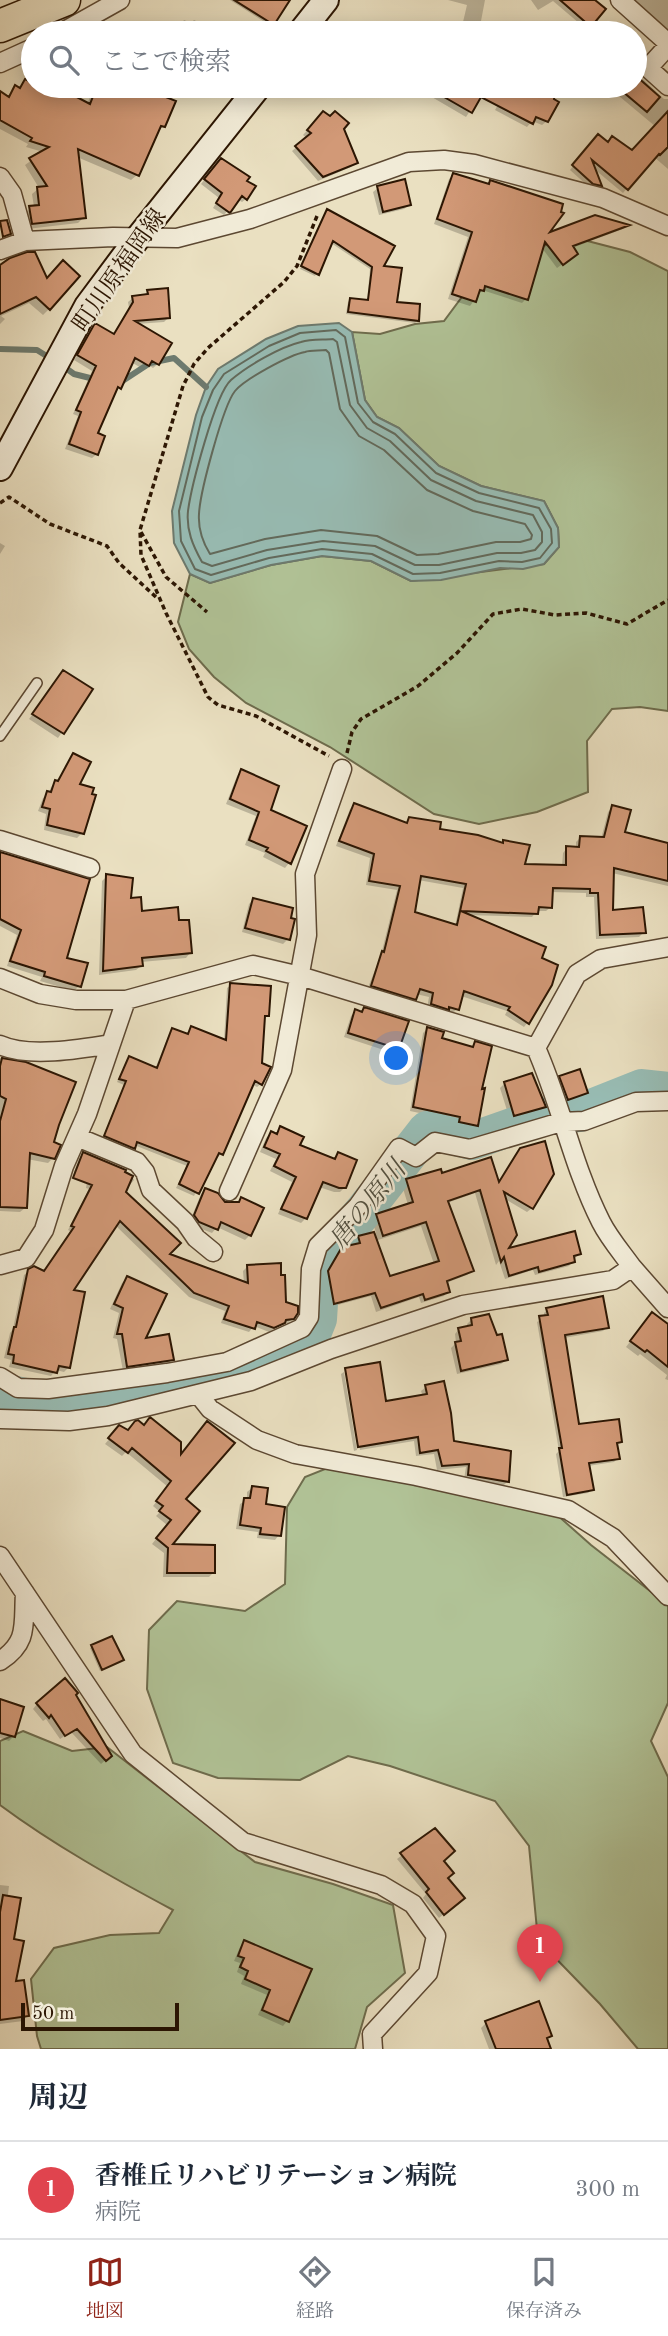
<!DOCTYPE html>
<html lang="ja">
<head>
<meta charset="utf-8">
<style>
  body { margin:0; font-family:"Old Standard TT","Noto Serif JP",serif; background:#f6f6f7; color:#1f2937 }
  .scale { position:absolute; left:21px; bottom:18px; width:158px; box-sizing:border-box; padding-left:7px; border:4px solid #2c1603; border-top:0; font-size:19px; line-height:24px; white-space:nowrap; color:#2c1603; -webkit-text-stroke:5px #f1ebd7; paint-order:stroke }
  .you { position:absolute; left:397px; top:1059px; width:24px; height:24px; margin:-18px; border:5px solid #fff; border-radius:50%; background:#1a73e8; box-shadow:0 0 0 10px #1a73e833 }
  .badge { display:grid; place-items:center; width:46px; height:46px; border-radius:50%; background:#8f2418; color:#fff; font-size:23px; font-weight:700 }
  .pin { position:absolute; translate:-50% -58px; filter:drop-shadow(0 2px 4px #0008) }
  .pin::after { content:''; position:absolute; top:37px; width:24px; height:21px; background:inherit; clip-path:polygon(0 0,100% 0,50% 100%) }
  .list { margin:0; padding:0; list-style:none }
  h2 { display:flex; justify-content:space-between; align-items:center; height:91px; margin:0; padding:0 28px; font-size:30px }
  h2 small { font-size:23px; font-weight:400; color:#747a83 }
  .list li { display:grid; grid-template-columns:46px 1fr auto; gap:21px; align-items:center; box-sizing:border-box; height:98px; padding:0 28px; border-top:2px solid #e0e1e3 }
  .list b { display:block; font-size:26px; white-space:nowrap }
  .list p { margin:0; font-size:23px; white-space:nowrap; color:#747a83 }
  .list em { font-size:23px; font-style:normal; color:#747a83 }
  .icon { flex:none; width:38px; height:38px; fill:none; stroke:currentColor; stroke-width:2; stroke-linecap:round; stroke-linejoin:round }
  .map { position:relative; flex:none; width:668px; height:2049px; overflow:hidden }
  .search { position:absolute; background:#fff; box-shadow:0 4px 18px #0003; left:21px; right:21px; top:21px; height:77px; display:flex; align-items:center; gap:18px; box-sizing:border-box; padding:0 24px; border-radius:38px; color:#747a83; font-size:26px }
  .sheet { height:189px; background:#fff }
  nav { display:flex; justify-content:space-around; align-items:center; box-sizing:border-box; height:98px; border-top:2px solid #e0e1e3; background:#fff; font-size:19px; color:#747a83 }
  nav a { display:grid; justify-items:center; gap:4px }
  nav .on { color:#8f2418 }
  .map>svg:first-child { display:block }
  .green { fill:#b1c397; stroke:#6e6c4d; stroke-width:2 }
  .water { fill:#98bdb5; stroke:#6d7a6e; stroke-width:2 }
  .shadow { fill:#0003; fill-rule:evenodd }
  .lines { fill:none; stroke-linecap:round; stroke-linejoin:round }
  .shore { stroke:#626a5c; stroke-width:2 }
  .stream { stroke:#6d7a6e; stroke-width:6 }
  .river { stroke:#98bdb5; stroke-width:38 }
  .building { fill:#d29977; stroke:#2c1603; stroke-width:2; fill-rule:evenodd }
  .lane-casing { stroke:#5c4832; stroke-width:12 }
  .street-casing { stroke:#5c4832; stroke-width:21 }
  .secondary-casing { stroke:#2c1603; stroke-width:28 }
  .highway-casing { stroke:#2c1603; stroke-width:35 }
  .path { stroke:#2c1603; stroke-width:3.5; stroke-dasharray:5 3.5; stroke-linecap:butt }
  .lane { stroke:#f1ebd7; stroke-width:9 }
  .street { stroke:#f1ebd7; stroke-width:18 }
  .secondary { stroke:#f1ebd7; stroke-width:24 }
  .highway { stroke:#eae0c1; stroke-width:32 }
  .labels { text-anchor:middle; stroke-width:5; stroke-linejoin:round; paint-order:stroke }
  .street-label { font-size:24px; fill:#2c1603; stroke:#f1ebd7 }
  .water-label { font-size:26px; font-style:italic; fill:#525041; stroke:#f1ebd7 }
</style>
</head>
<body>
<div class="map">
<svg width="668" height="2049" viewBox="0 0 668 2049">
  <rect width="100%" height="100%" fill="#eae0c1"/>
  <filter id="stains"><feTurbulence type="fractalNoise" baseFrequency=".00286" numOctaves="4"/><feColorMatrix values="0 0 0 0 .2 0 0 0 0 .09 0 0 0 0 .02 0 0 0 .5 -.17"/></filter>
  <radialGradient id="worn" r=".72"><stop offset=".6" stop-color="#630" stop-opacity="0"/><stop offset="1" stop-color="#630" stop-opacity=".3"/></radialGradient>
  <path class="green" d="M576 238 630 252 668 271V711L640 707 612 709 587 741 588 792 537 812 479 824 434 814 330 747 246 703 214 677 189 649 178 622 190 574 210 583 271 565 322 556 371 561 411 581 544 564 559 547 558 528 544 501 481 486 439 466 399 428 377 417 365 400 352 332 380 334 415 324 444 321 479 274 538 247Z
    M355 1457 547 1506 591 1545 668 1605V1703L651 1741 668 1777V2049H638L600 2004 538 1940 529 1846 495 1801 390 1766 348 1756 300 1780 218 1778 173 1763 147 1689 149 1630 177 1601 245 1611 285 1584 287 1507 305 1477Z
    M23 1731 72 1751 107 1747 255 1862 333 1884 393 1905 405 1973 367 2007 355 2049H41L37 2036 31 1979 54 1948 110 1935 159 1933 173 1910C113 1878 54 1845 0 1805V1741Z"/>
  <path class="water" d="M339 323 352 332 365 400 377 417 399 428 439 466 481 486 544 501 558 528 559 547 544 564 523 569 500 568 441 580 411 581 371 561 322 556 271 565 210 583 190 574 174 543 172 511 196 415 206 387 218 369 266 339 298 326Z"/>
  <path class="shadow" d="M230 0H288L271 26Z
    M448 0H485L481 21 477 25 463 22 467 5Z
    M531 0H592L603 10 586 29 553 1 538 10Z
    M634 0H668V30Z
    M184 20 191 23 194 20 213 29 211 33H176Z
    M607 27 614 33H600Z
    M635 51 638 54 635 58 638 60 635 65 636 73 664 99H668V169L654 157 623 193 593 168 600 185 596 189 589 187 570 170 594 140 607 143 612 138 632 152 656 127 607 86H635Z
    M26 81 50 93 87 104 95 86H137L163 126 158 132 137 175 131 180 77 157 84 217 78 223 27 229 24 213 34 207 32 194 39 188 25 165 43 152 26 147 28 144 0 129V93L7 97 15 87 19 89Z
    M413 86H486L466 117Z
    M509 86H532L553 96 547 121 542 125 532 121 527 127 495 110Z
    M318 118 342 129 356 162 351 167 318 181 292 151 307 138 303 135Z
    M217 164 246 199 242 202 237 199 224 215 213 208 219 198 201 184Z
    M453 175 544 236 627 226 623 229 572 248 571 258 557 268 542 248 526 299 522 303 482 290 470 306 448 299 468 237 434 224 449 179Z
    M378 188 409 205 404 209 379 215 373 192Z
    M325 214 381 267 395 304 417 321 415 323 346 314 348 302 350 300 367 301 370 269 331 243 315 276 300 269Z
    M6 264 49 309 43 315 29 303 1 316 5 319 0 324V267Z
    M148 291 169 317 164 322 137 324 158 364 153 368 148 365 143 369 131 362 96 434 97 454 92 458 65 449 78 416 73 414 92 371 74 360 95 325 113 335 129 308 128 302 133 298 143 297Z
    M0 543 5 546 0 554Z
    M91 689 58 738 29 719 47 695Z
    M74 755 82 833 77 838 44 830 46 814 38 811 43 798 49 793 51 787 57 782Z
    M241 771 269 811 289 863 285 868 263 857 265 853 245 845 256 816 226 804 237 776Z
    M355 805 404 824 410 819 438 830 501 844 504 842 523 866 562 867 563 853 567 848H576V842L580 838 601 839 608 812 613 807 623 833 668 845V886L612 873 611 912 644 932 639 937 596 939 594 897H586V893L551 892V907L546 911H537L532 917 467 915 528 1022 524 1027 505 1015 507 1011 461 996 457 1009 453 1013 445 1011 443 1013 427 1008 429 997 416 994 410 1003 367 990 381 955 397 890 366 885 370 858 336 846 350 809ZM418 880 463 888 455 926 413 913Z
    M0 854 65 959 79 986 74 991 40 981 42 977 7 966 17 935 0 926Z
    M107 876 141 912 177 922 190 953 186 958 141 962V966L136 970 99 975 102 881Z
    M253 900 288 939 283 944 242 932 249 904Z
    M231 985 267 1016 263 1020 261 1084 257 1087 251 1084 221 1154 218 1157 215 1156 194 1196 176 1188 187 1166 134 1145 130 1151 102 1140 124 1085 117 1082 126 1062 130 1058 155 1069 169 1034 172 1030 186 1036 191 1028 224 1041 227 988Z
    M364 1009 397 1048 393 1053 344 1037 351 1016 355 1011 361 1013Z
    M427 1029 440 1039 470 1048 475 1043 480 1091 476 1125 472 1129 456 1126 457 1121 410 1111 423 1033Z
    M0 1058 7 1061 52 1143 53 1158 48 1163 0 1154Z
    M560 1078 586 1093 581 1097 563 1103 556 1083Z
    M505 1083 544 1106 539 1111 510 1120 500 1088Z
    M281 1128 297 1146 334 1159 339 1154 345 1187 340 1192H334L319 1187 306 1218 301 1223 278 1214 292 1182 270 1171 276 1159 260 1152 266 1138 271 1133 275 1135Z
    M521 1150 532 1208 527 1212 505 1199 506 1251 579 1253 569 1266 535 1275 533 1270 505 1279 499 1261 496 1265 475 1193 447 1203 472 1271 467 1275 446 1283 448 1291 444 1296 421 1303 419 1297 376 1312 371 1296 330 1307 324 1277 337 1254 343 1249 355 1246 354 1242 359 1238 376 1233 372 1220 377 1215 408 1205 402 1185 407 1180 441 1175 498 1184ZM421 1226 434 1264 389 1279 375 1241Z
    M83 1154 129 1173 134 1180 124 1192 167 1255 244 1284 243 1271 247 1267 284 1303 293 1318 288 1323H282L269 1332 254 1326 249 1332 221 1323 225 1311 189 1297 115 1225 71 1291 68 1368 64 1372 56 1370 51 1376 9 1367 11 1360 4 1358 10 1333 13 1329 24 1275 29 1271 43 1273 71 1232 68 1230 89 1189 86 1188 88 1176 74 1172 79 1158Z
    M0 1178 25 1208 20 1212 0 1211Z
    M206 1190 224 1203H237L241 1199 250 1235 245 1240 217 1227 212 1233 194 1226 190 1221 201 1194Z
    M127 1278 143 1340 172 1360 167 1364 123 1371 117 1339 113 1338 119 1313 110 1309 122 1283Z
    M547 1310 607 1327 603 1331 564 1338 578 1426 620 1441 616 1446 618 1458 614 1462 588 1466 592 1490 588 1493 563 1497 556 1454 559 1451 537 1322 544 1317V1313Z
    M472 1319 506 1360 501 1364 457 1374 451 1348 456 1343 455 1334 459 1329 467 1328V1324Z
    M647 1319 668 1326V1380L665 1379 667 1375 640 1354 638 1356 626 1347Z
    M379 1364 385 1403 423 1397 421 1391 426 1387 443 1383 450 1413 452 1442 509 1452 507 1482 503 1486 464 1479 466 1467 437 1470 434 1454 416 1456 414 1441 360 1450 347 1371H344Z
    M344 1372 357 1450 354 1451 341 1374Z
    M135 1423 183 1500 169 1546 213 1573 209 1577H163L164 1553 152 1544 167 1525 156 1516 160 1512 153 1506 168 1487 126 1452 122 1456 105 1444 115 1432H127Z
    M252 1488 279 1535 275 1540 257 1538 258 1532 236 1529 240 1504 247 1500V1492Z
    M92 1647 120 1662 100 1671 90 1648Z
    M74 1695 110 1756 101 1764 71 1732 60 1739 46 1719 43 1721 33 1709 37 1704Z
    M0 1701 14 1736 9 1741 0 1738Z
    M435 1830 446 1878 458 1902 439 1918 423 1898 426 1894 397 1859Z
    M0 1885 9 1886 0 1961Z
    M245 1942 309 1970 287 2021 283 2026 258 2015 267 1995 241 1984 244 1976 237 1972 240 1963 234 1961 240 1947Z
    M0 1985 27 2016 23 2021 0 2024Z
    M486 2023 550 2035 546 2040 549 2049H489L481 2028Z"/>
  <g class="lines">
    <path class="shore" d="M336 330 345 337 358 403 373 422 395 434 436 473 479 493 539 508 551 529 552 543 540 558 522 562 499 561 440 573 413 574 372 554 322 549 269 558 211 575 195 569 181 541 179 511 202 417 213 390 224 374 269 346 300 333Z
      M333 339 337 342 350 405 367 428 390 441 431 480 476 501 533 515 542 532V542L535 550 521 553H497L439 565H415L375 546 323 541 267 550 212 566 202 562C193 546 186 530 188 511 191 488 215 394 231 380 247 366 280 347 301 342 311 339 323 340 333 339Z
      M326 350 329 353 340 409 359 436 384 450 427 490 473 511 525 524 532 535 531 539 520 542H496L438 554 417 555 377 536 321 530 265 539 210 554C202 541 198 529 199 514 200 492 223 406 235 391 245 379 289 355 305 352 311 350 319 351 326 350Z"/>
    <path class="stream" d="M0 349 37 350 53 360
      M63 366 74 374 98 380
      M121 382 150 363 174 358 206 387"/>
    <path class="river" d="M0 1392 45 1401 165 1386 240 1369 310 1339 318 1319 321 1271 326 1255 363 1212 427 1130 472 1141 540 1117 579 1113 642 1088 668 1091"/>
  </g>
  <path class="building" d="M234 0H290L274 25Z
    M560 0H595L606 9 591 27Z
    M635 75 660 97 647 112 616 86H635Z
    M25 79 33 83V86H56L90 104 97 86H138L176 101 165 127 161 126 139 176 78 149 86 218 32 224 29 206 39 205 37 187 47 186 29 158 49 147 30 141 32 138 0 120V91L9 97 15 85 20 88Z
    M425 86H536L555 95 554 99 559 102 548 122 536 117 533 124 481 97 472 113Z
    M323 111 330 116 335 111 349 123 344 129 358 163 323 177 295 146 311 133 307 130Z
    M668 111V147L660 155 659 154 628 190 592 160 602 186 593 184 572 165 598 134 608 142 612 136 632 150Z
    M221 158 250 177 247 181 256 186 247 200 242 196 230 213 216 203 222 193 204 179Z
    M453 173 489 184 490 180 563 204 561 212 564 213 550 232 595 215 630 225 573 246 578 254 563 265 545 242 528 300 485 286 484 291 480 290 476 302 452 294 472 232 437 219Z
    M405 179 411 205 383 212 377 186Z
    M327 209 395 246 384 266 402 268 397 302 420 304 419 321 348 312 350 298 368 300 372 267 333 241 319 275 301 266Z
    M7 220 11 234 3 237 0 221Z
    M27 252H35L47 278 63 260 80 276 50 310 36 297 0 314V265L10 258Z
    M168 288 170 318 135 321 172 343 159 365 152 361 149 366 135 358 121 389 118 387 98 433 105 436 98 455 69 444 81 412 76 410 96 366 77 355 95 323 114 334 133 302 132 296 148 294 147 290Z
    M63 670 93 689 64 734 32 714Z
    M73 753 91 762 80 784 94 788 92 794 96 795 84 834 47 825 50 809 42 807 47 791 51 792 55 780 58 781Z
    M241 769 279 786 271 810 307 826 291 864 266 851 268 848 249 840 259 812 230 799Z
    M354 803 407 823 409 817 441 822 440 829 478 835 503 843V840L530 845 525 864 566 865V846L579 847 580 836 604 837 612 805 631 810 625 832 668 843V881L614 868 613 910 643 907 646 933 600 935 598 893H590V889L553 888 552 908 539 907 538 914 461 911 546 947 542 958 558 965 552 985 529 1024 508 1010 510 1007 464 991 459 1010 449 1007V1010L431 1004 433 993 420 989 416 1000 371 986 382 951 384 952 400 886 369 881 374 854 339 841ZM421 876 466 884 457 925 415 912Z
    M0 852 90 879 67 958 88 963 81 987 44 976 45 972 10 961 21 930 0 919Z
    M106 874 133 878 131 898 141 897 142 911 178 907 179 920H189L192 953 142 958 143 966 103 971Z
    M253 898 293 908 291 918 295 919 290 940 245 928Z
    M230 983 271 986 269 1016H265L262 1063 271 1067 262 1085 255 1081 223 1155 219 1153 199 1194 179 1184 189 1162 137 1142 135 1149 104 1136 126 1081 119 1079 129 1056 157 1068 172 1028 188 1034 191 1026 226 1040Z
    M364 1007 409 1021 399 1049 348 1033 355 1009 362 1012Z
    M427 1027 444 1032 442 1038 473 1047 475 1041 492 1046 482 1089 485 1088 478 1126 459 1122 460 1117 413 1107Z
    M2 1058 26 1062 76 1082 59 1125 54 1142 61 1145 55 1159 30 1153 27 1208 0 1207V1121L6 1099 0 1096V1066Z
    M580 1069 588 1093 568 1100 559 1076Z
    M532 1073 546 1107 514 1116 504 1082Z
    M280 1126 304 1137 300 1145 335 1159 338 1152 357 1160 346 1188H339L323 1182 307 1219 281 1209 296 1177 274 1166 280 1154 264 1147 271 1131 277 1134Z
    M545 1141 554 1174 533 1209 504 1192 517 1235 509 1248 575 1231 581 1254 574 1256 575 1262 539 1272 538 1267 509 1276 504 1257 501 1262 480 1190 448 1201 474 1271 447 1281 450 1292 425 1300 423 1294 381 1308 375 1293 334 1304 328 1271 342 1247 360 1243 358 1236 374 1232 390 1276 439 1261 426 1222 383 1236 376 1214 413 1202 406 1179 441 1169 442 1173 491 1157 499 1182 520 1148Z
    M83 1152 126 1170 125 1172 133 1176 126 1192 181 1243 170 1254 248 1283 247 1265 281 1263V1275H285L286 1302 298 1306V1313L294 1319 286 1320 285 1323 274 1328 257 1322 255 1329 224 1319 229 1306 194 1293 120 1221 74 1290 85 1292 70 1368 59 1366 57 1373 13 1363 14 1355 8 1354 14 1327H16L28 1269 34 1266 44 1271 74 1227 71 1226 92 1185 73 1178Z
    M205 1188 218 1193 225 1202H239L241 1197 264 1208 251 1236 221 1222 218 1230 199 1222 194 1215Z
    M127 1276 167 1294 146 1338 169 1334 174 1360 127 1367 122 1334H117L123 1308 114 1304Z
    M603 1296 609 1328 565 1335 579 1424 619 1419 622 1442 617 1443 620 1459 589 1463 594 1490 567 1495 559 1448H562L539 1316 548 1315 546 1308Z
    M652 1312 668 1324V1367L647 1350 645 1352 630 1341Z
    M489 1314 497 1335 502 1334 508 1360 461 1371 455 1342 461 1341 458 1328 472 1325 471 1318Z
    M380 1362 386 1401 427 1394 425 1385 444 1381 451 1413 454 1441 511 1451 509 1482 468 1475 469 1464 442 1466 438 1450 420 1453 418 1437 358 1447 345 1368Z
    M150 1417 181 1442V1454L207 1421 235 1443 186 1499 200 1511 173 1544 215 1545V1573H167L168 1548 156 1538 171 1520 159 1511 163 1506 156 1501 171 1481 132 1448 128 1453 108 1438 119 1425 128 1430 135 1421 138 1420 144 1425Z
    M252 1486 268 1488 266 1504 285 1507 281 1536 260 1534 261 1528 240 1525 244 1498H250Z
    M112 1636 124 1660 102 1670 91 1645Z
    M65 1678 78 1693 76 1695 112 1756 106 1761 77 1729 65 1736 51 1715 49 1718 36 1703Z
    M0 1699 24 1707 15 1737 0 1733Z
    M435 1828 455 1851 444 1861 454 1873 448 1878 465 1898 444 1915 426 1892 429 1889 400 1853Z
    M3 1895 21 1898 14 1939 24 1941 16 1981 24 1980 29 2016 0 2020V1912Z
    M244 1940 312 1969 289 2022 262 2010 270 1990 245 1979 248 1971 240 1967 244 1958 238 1956Z
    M539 2001 552 2036 547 2038 551 2049H496L485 2021Z"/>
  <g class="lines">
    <defs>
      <path id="lane" d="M0 736 37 683"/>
      <path id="street" d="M620 0 668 43
        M61 33 120 0
        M668 46 648 68 668 86
        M0 63 33 48
        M0 177 12 194 25 241
        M0 250 25 241 113 237 177 238 250 219 409 162 444 160 474 164 603 198 668 226
        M0 840 90 868
        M0 978 40 994 76 1000H126L253 965 300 976 536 1048C561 1104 573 1167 601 1222 609 1238 622 1253 632 1267L613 1280 463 1305 331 1349 251 1381 108 1416 69 1421 0 1419
        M0 1045C28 1058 81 1049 111 1044
        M536 1048 577 974 601 959 668 947
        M77 1137 137 1162 145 1172 151 1190 185 1222 196 1238 213 1252
        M229 1191 282 1070 307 935 305 874 342 769
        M0 1265 26 1258 44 1230 64 1166 87 1114 126 1000
        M632 1267 668 1308
        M0 1377 18 1388 48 1389 167 1373 227 1362 302 1328 309 1317 311 1269 318 1246 358 1206 399 1148 416 1157 435 1142 470 1149 561 1122 584 1121 636 1102 668 1101
        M198 1394 210 1409 257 1440 295 1454 416 1476 568 1510 613 1538 668 1596
        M0 1556 133 1754 243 1842 381 1885 413 1904 436 1936 428 1973 372 2034 373 2049
        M0 1661C29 1642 23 1625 25 1593"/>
      <path id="secondary" d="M300 33 326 0
        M0 468 87 306 137 239 259 86"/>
      <path id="highway" d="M0 26 64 0"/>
    </defs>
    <use href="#lane" class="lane-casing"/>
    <use href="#street" class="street-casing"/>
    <use href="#secondary" class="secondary-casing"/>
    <use href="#highway" class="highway-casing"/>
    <path class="path" d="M317 216 297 266 284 282 208 348 194 364 183 386 140 530 141 555 166 613 208 697 218 705 256 716 329 756
      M0 503 9 497 50 524 107 546 119 563 157 598
      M141 532 166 577 207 612
      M347 753 352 732 361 719 418 686 457 653 493 614 522 609 555 615 586 613 627 624 668 600"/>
    <use href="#lane" class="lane"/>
    <use href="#street" class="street"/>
    <use href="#secondary" class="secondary"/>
    <use href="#highway" class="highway"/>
  </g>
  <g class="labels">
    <g class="street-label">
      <text transform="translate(119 270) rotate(-55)" y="8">町川原福岡線</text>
    </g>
    <g class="water-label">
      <text transform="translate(367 1204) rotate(-51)" y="9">唐の原川</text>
    </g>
  </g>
  <rect width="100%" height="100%" filter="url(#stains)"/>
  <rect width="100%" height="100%" fill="url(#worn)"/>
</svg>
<div class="scale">50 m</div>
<div class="you"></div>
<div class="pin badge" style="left:540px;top:1982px;background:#e0444e">1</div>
<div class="search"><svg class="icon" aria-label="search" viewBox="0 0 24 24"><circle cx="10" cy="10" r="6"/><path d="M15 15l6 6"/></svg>ここで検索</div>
</div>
<section class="sheet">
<h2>周辺<small></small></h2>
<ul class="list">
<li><span class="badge" style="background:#e0444e">1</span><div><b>香椎丘リハビリテーション病院</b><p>病院</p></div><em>300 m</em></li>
</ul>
</section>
<nav>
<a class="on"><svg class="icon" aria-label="map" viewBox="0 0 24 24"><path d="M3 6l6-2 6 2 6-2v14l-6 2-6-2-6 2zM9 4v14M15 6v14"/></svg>地図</a>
<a><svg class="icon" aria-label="directions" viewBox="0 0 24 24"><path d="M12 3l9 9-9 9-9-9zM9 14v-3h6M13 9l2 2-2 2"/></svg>経路</a>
<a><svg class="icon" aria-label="saved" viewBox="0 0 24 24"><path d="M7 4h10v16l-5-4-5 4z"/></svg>保存済み</a>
</nav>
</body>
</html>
